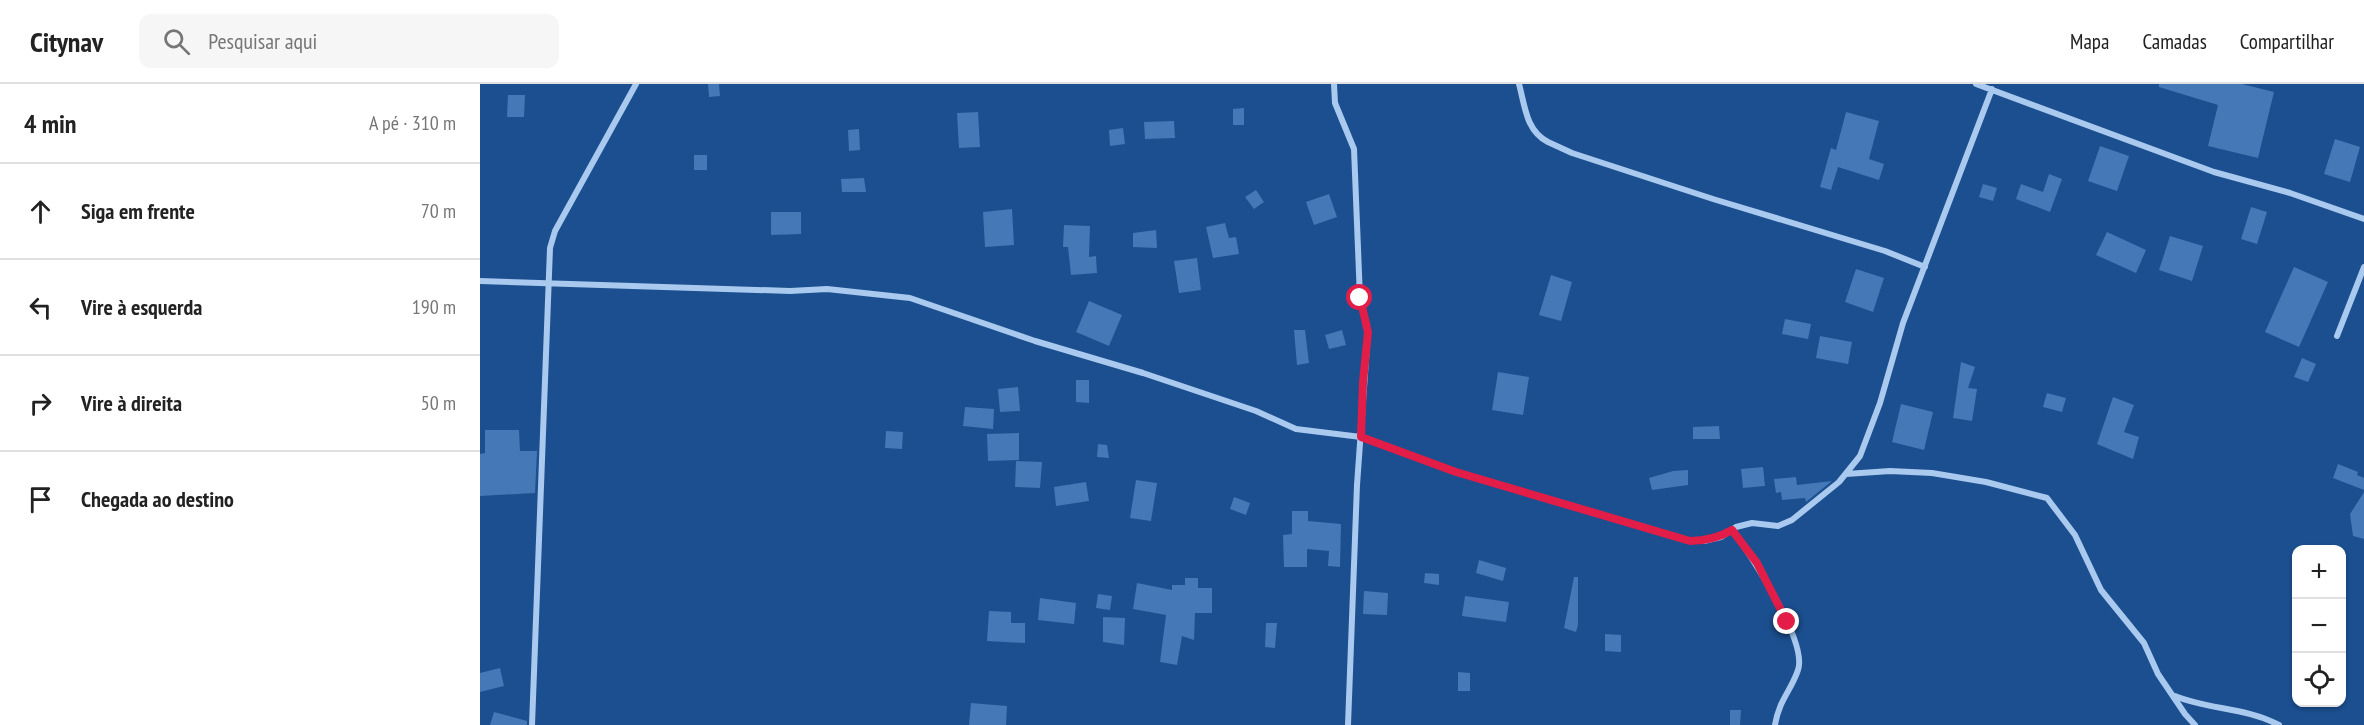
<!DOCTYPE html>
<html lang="pt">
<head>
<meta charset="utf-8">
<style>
  body { margin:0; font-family:"PT Sans Narrow",sans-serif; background:#f6f6f6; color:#222 }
  .controls { position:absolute; right:18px; bottom:18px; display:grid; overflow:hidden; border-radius:12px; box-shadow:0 2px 4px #0004 }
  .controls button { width:54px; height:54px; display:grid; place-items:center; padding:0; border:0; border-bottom:2px solid #e0e0e0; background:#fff; color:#222; font:30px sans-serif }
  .stop { position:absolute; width:18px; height:18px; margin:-14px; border:4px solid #e11d48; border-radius:50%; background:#fff }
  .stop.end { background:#e11d48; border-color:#fff; box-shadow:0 2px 6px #0008 }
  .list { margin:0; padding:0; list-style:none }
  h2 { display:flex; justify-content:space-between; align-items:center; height:78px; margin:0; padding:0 24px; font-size:26px }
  h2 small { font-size:20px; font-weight:400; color:#767676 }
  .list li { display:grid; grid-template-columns:39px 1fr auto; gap:18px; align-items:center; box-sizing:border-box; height:96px; padding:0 24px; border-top:2px solid #e0e0e0 }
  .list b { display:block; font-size:22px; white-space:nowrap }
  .list em { font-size:20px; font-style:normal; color:#767676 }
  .icon { flex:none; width:33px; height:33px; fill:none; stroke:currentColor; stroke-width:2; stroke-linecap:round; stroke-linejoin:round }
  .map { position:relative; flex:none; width:1884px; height:641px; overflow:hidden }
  header { display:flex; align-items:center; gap:36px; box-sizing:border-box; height:84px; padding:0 30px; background:#fff; border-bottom:2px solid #e0e0e0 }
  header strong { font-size:28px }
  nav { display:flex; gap:33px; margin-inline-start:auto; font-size:21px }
  .search { width:420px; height:54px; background:#f6f6f6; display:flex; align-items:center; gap:15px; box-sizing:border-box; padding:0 21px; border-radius:12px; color:#767676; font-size:22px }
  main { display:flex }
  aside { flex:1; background:#fff }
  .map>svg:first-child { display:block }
  .building { fill:#4478b7 }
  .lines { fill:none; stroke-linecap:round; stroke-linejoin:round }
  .minor { stroke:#a9c9ee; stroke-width:6 }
  .route { stroke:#e11d48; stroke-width:8 }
</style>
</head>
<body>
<header>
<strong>Citynav</strong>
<div class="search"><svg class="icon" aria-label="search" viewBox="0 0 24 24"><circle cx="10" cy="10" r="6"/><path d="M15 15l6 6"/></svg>Pesquisar aqui</div>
<nav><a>Mapa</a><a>Camadas</a><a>Compartilhar</a></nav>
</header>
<main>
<aside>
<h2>4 min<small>A pé · 310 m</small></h2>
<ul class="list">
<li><svg class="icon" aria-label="ahead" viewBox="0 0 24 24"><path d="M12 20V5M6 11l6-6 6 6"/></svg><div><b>Siga em frente</b></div><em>70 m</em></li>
<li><svg class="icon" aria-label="left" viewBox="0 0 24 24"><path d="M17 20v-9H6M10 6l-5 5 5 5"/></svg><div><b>Vire à esquerda</b></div><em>190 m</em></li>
<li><svg class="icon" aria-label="right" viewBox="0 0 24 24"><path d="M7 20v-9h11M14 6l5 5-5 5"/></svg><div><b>Vire à direita</b></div><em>50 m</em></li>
<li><svg class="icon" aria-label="arrive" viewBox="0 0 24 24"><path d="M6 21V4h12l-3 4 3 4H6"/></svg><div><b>Chegada ao destino</b></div></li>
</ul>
</aside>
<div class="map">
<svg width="1884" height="641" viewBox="0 0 1884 641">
  <rect width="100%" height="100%" fill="#1b4f8f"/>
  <path class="building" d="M228 0H239L240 12 229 13Z
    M1679 0H1762L1794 8 1778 74 1728 62 1738 21 1679 3Z
    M28 11H45L44 33H27Z
    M764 24V41H753V25Z
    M498 28 500 63 479 64 477 29Z
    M1366 28 1399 37 1389 75 1404 80 1399 96 1358 83 1351 106 1340 103 1351 64 1356 66Z
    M694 37 695 54 665 55 664 38Z
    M643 44 645 60 630 62 629 46Z
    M379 45 380 66 369 67 368 46Z
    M1855 55 1880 63 1870 98 1844 90Z
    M1620 62 1649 72 1637 107 1608 97Z
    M214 71H227V86H214Z
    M1569 90 1582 95 1570 128 1536 115 1541 100 1563 108Z
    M384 94 386 108H362L361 95Z
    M1503 100 1517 104 1513 117 1499 113Z
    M776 106 784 118 774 125 765 113Z
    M849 110 857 133 834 141 826 118Z
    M1771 123 1787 128 1777 160 1761 155Z
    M532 125 534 161 505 163 503 128Z
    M291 128H321V150L291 151Z
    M745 139 749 154 756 153 759 170 733 174 726 143Z
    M584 141 610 142 609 173 616 172 617 189 591 191 588 163H583Z
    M676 146 677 164 653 163V149Z
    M1627 148 1666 166 1656 189 1616 171Z
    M1690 152 1723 162 1712 197 1679 186Z
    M717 174 721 206 699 209 694 177Z
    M1814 183 1848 198 1819 263 1785 248Z
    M1376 185 1404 194 1393 228 1365 218Z
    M1071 191 1092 198 1081 237 1059 231Z
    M609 217 642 231 629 262 596 248Z
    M1305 235 1331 240 1328 255 1302 250Z
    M814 246H825L829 279 817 281Z
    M862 246 866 261 849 265 845 251Z
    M1340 252 1372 258 1368 280 1336 274Z
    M1822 274 1836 280 1828 298 1814 293Z
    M1481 278 1495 283 1488 304 1497 305 1492 337 1473 334Z
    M1018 288 1049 293 1043 331 1012 326Z
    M596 296H609V319L596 318Z
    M538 303 540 327 520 328 518 305Z
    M1567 309 1586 314 1582 328 1563 323Z
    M1633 313 1654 321 1644 348 1659 353 1653 375 1617 360Z
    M1421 320 1453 328 1444 366 1412 358Z
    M485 323 514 325 513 345 483 342Z
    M1239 342 1240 355H1213V343Z
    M5 346H39L40 367H57L55 409 0 412V370L5 369Z
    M406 347 423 348 422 365 405 364Z
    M539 349V376L508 377 507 350Z
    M618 360 627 361 629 374 617 373Z
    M536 377 562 378 560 404 535 403Z
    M1858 380 1878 388 1877 391 1884 394V406L1853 394Z
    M1283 383 1285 402 1263 404 1261 385Z
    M1208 386V401L1172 406 1169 394 1193 387Z
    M1316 393 1317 401 1352 397 1326 418 1325 414 1302 416 1301 408 1296 409 1294 395Z
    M656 396 677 399 671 437 650 434Z
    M606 398 609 417 576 422 574 403Z
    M1884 408V455L1873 452 1870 430Z
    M754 413 770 419 766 431 750 425Z
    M812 427H828V437L861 440 860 483 848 482 849 467 827 465V483H804L803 451 812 450Z
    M999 476 1026 484 1023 497 996 489Z
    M945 489 959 490V501L944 499Z
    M1094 493H1098V541L1096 548 1084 544Z
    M705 494H718V504H732V529H715L714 556 702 552 697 581 680 578 686 531 653 525 657 499 692 506V501H705Z
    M884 507 908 509 907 531 883 530Z
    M618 510 632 512 630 526 616 524Z
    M985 512 1029 518 1026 538 982 532Z
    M560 514 596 519 594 540 558 536Z
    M509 527 531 528V539H545V559L507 557Z
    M623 533 645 534 644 561 623 558Z
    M786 539H797L795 564 785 563Z
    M1125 550 1141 551V568L1125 567Z
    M20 584 24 602 0 608V589Z
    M978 588 990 589V607H978Z
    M491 619 527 622 526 641H489Z
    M1250 626H1261L1260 641H1250Z
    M14 628 47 637V641H10Z"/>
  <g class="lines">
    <path class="minor" d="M854 0 855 19 874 65 880 214 888 248 877 401 868 641
      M1039 0C1045 22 1046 47 1068 58L1092 69 1233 115 1405 167 1445 183
      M1496 0 1734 88 1810 109 1884 135
      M0 197 310 207 347 205 430 214 555 257 663 289 776 327 816 345 881 353 976 388 1210 457H1224L1241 453 1256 443 1272 439 1298 442 1312 436 1359 398 1380 372 1400 319 1423 239 1512 5
      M1857 252 1884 183
      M1366 390 1410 387 1452 389 1506 398 1567 414 1595 451 1621 506 1664 559 1678 590 1705 630 1715 641
      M1252 446C1270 469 1328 558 1318 586 1311 607 1299 616 1295 641
      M1695 612C1729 626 1765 623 1799 641
      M52 641 70 164 75 147 156 0"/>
  </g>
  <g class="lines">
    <path class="route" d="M880 214 888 248 883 298 881 353 976 388 1210 457C1226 457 1238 454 1252 446L1277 479 1307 538"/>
  </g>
</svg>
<div class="controls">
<button>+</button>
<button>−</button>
<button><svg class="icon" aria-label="locate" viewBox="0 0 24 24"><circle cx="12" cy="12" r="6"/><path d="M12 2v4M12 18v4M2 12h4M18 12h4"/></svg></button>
</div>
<div class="stop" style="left:880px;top:214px"></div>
<div class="stop end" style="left:1307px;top:538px"></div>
</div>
</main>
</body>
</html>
